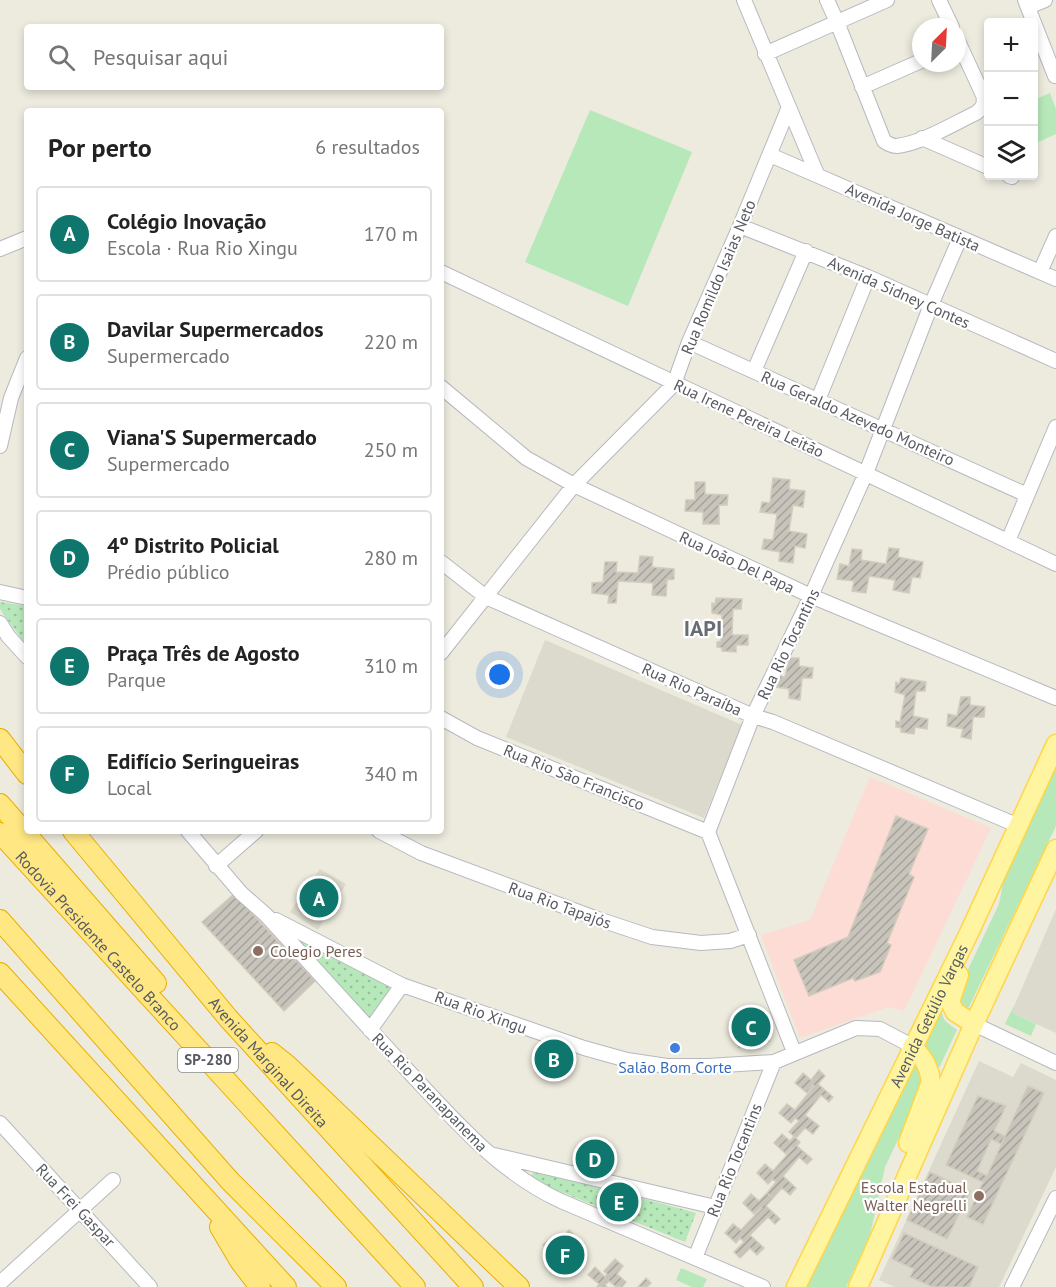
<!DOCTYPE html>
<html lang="pt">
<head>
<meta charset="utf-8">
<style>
  body { margin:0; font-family:"PT Sans",sans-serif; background:#f6f6f6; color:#222 }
  .controls { position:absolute; right:18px; top:18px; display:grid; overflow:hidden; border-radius:6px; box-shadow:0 3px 9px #0003 }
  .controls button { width:54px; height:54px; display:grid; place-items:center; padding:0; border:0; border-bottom:2px solid #e0e0e0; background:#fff; color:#222; font:30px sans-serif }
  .compass { position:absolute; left:912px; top:18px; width:54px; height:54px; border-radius:50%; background:#fff; box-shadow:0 3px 9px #0003; rotate:24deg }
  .you { position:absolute; left:500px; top:675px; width:21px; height:21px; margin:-15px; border:4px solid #fff; border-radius:50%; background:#1a73e8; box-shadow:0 0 0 9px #1a73e833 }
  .badge { display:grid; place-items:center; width:39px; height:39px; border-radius:50%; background:#0f766e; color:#fff; font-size:20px; font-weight:700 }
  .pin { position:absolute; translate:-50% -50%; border:3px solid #fff; box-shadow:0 2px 6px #0006 }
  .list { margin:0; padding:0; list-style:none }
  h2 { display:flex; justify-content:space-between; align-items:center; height:78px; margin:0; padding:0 24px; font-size:26px }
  h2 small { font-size:20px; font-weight:400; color:#767676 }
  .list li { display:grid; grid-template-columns:39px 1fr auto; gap:18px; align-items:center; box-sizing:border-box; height:96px; margin:0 12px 12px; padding:0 12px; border:2px solid #e0e0e0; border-radius:6px }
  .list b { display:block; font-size:22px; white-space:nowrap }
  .list p { margin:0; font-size:20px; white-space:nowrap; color:#767676 }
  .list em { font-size:20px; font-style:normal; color:#767676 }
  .icon { flex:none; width:33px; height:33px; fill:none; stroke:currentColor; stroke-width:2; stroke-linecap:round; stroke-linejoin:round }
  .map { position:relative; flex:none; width:1056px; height:1287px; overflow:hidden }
  .search { position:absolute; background:#fff; box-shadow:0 3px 9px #0003; left:24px; top:24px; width:420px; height:66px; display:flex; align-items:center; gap:15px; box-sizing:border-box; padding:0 21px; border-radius:6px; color:#767676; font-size:22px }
  .panel { position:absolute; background:#fff; box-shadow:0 3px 9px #0003; left:24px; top:108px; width:420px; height:726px; border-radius:6px }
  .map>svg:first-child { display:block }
  .education { fill:#dcdacd }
  .medical { fill:#fddcd6 }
  .green { fill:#b7e8ba }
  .park { fill:url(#park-dots) }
  .building { fill:url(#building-hatch); stroke:#d2ccbc; stroke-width:1.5 }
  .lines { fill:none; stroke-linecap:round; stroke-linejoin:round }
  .minor-casing { stroke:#b7b9bf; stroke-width:16 }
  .major-casing { stroke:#ffd645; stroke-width:21 }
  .highway-casing { stroke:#ebaf00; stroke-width:22 }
  .minor { stroke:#fff; stroke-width:14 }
  .major { stroke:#fff5a1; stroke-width:18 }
  .highway { stroke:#ffe783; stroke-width:20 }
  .education-dot { fill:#8d6e63; stroke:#fff; stroke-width:2 }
  .shop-dot { fill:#3f7fe0; stroke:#fff; stroke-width:2 }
  .labels { text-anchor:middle; stroke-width:4.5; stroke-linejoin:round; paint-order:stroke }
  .shield { fill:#fff; stroke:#898c90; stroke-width:1.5 }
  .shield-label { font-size:15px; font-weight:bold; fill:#575b61 }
  .street-label { font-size:16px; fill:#575b61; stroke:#fff }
  .education-label { font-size:16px; fill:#785e54; stroke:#fff; text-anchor:start }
  .shop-label { font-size:16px; fill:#366cbe; stroke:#fff }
  .district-label { font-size:22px; font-weight:bold; fill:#686d73; stroke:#fff }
</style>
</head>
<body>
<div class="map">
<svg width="1056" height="1287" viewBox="0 0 1056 1287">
  <defs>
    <pattern id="park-dots" width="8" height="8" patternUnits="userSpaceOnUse" patternTransform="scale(1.5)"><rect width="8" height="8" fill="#b7e8ba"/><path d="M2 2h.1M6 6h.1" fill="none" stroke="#98bf9b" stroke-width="1.8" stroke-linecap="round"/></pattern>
    <pattern id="building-hatch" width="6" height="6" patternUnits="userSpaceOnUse" patternTransform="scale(1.5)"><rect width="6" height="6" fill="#c8c4bb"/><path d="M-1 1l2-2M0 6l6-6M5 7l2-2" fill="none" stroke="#a5a29b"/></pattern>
  </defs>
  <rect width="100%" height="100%" fill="#edeade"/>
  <path class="education" d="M545 640 742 725 704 818 506 737Z
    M320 869 346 884 318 930 290 912Z
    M1056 909V1033L1015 1014 1012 1011Z
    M979 1061 1013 1077 1021 1063 1056 1080V1167L999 1287H895L879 1280Z"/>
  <path class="medical" d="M870 777 991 828 904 1011 888 1007 800 1038 761 935 810 920Z"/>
  <path class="green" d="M1050 93 1056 109V134L1034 144V100Z
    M590 110 692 152 628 306 525 262Z
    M1056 760V826L966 1013 959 1004 964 978 999 904 1005 873Z
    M1014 1005 1012 1011 1015 1014 1036 1024 1031 1036 1005 1024Z
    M940 1009 945 1021 957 1030 939 1068 932 1055 922 1047Z
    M915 1067 922 1069 925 1082 885 1167 870 1235 846 1287H804L910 1069Z
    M681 1268 707 1279 703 1287H692L676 1280Z"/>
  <path class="park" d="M0 602 27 606V647L0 609Z
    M300 941 395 986 370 1019Z
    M539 1170 696 1213 685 1242 539 1183 531 1176 534 1171Z"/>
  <path class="building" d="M773 478 790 480 789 489 805 491 803 507 793 505 789 531 807 534 805 548 795 546 793 563 779 561 780 552 762 549 764 539 773 540 777 514 760 512 762 502 770 503Z
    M695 482H705V494L728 495 727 505H719V524H703V512L685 511 686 500H695Z
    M889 548 899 549 898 557 923 562 920 578 912 577 909 593 893 590 895 580 869 576 866 593 852 591 854 581 837 579 840 564 849 566 852 549 862 550 861 560 886 564Z
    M640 556 653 557 652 567 674 569V579L667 580 666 596 652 595 653 583 618 581 616 603H608L609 595 592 593V583L603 582 605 562H617L616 572 638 573Z
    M716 598 742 599 741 609H733L732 635H748V645H736V652L722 651V648L717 647V642L721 641 722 615 712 613V603L715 604Z
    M789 658H799V666L813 668 812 678H802L800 700 789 698V689L776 687 777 676 785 677Z
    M901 678 926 682 925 691H916L913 716 928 719 927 729 915 727 914 734 901 732V728L896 727V721L900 722 905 695 895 692 896 682 899 684Z
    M961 697H970V705L985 707 984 717H973L971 739 961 737 963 729 947 726 948 714 957 716Z
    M896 816 928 829 909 874 914 877 887 943 891 945 880 972 855 981 853 978 809 996 794 960 848 937Z
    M234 894 315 981 284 1011 202 922Z
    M757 1008 769 1041 739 1047 735 1013Z
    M819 1070 825 1076 818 1084 833 1097 829 1102 821 1095 805 1115 819 1126 813 1134 805 1128 796 1138 789 1132 799 1121 795 1118 791 1123 779 1113 787 1104 795 1110 814 1086 813 1085 807 1093 795 1083 803 1073 811 1080Z
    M1028 1086 1044 1093 983 1224 967 1217 983 1182 946 1165 978 1096 1006 1106 994 1131 1005 1136 1001 1144 991 1139 977 1171 987 1176Z
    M782 1134 790 1141 794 1136 800 1142 797 1146 812 1159 807 1164 799 1157 783 1176 796 1188 790 1195 782 1188 773 1198 767 1193 776 1182 773 1179 768 1184 757 1173 765 1164 773 1171 793 1148 792 1147 786 1154 774 1143Z
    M930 1172 970 1191 947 1239 907 1220Z
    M767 1193 773 1198 766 1206 780 1219 775 1224 768 1217 750 1235 764 1248 757 1255 750 1248 740 1258 734 1252 744 1242 740 1238 736 1243 725 1233 733 1224 741 1230 762 1208 761 1207 754 1214 743 1203 751 1194 759 1201Z
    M569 1230 579 1240 571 1249 585 1262 577 1271 569 1263 559 1274 552 1268 560 1261 543 1245 551 1238 556 1243Z
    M904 1233 978 1267 969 1287H933L910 1277 914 1269 892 1259Z
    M615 1259 623 1266 617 1274 626 1282 622 1287H616L609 1281 605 1285 607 1287H597L599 1284 588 1275 595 1267 605 1277 607 1274 604 1271Z
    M646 1278 651 1283 647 1287H638Z"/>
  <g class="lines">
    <defs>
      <path id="minor" d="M744 0 817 174
        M827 0 837 22 884 141C888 144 892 146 897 146 922 143 953 124 976 113 983 108 985 104 983 95L957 39
        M939 0 952 27
        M1025 0 1055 76
        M1028 7 1045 0
        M765 54 887 0
        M862 87 921 61
        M922 138 988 167
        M770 155 1056 279
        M1009 176 1012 177
        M740 226 868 277 1056 361
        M0 249 27 238
        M441 272 1056 564
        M1040 272 1056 236
        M689 342 1027 495
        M754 371 806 251
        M441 387 526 458 574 485 811 596 1056 698
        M818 400 868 277
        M0 446 11 398 27 358
        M1008 541 1056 427
        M441 562 486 597 753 716 773 722 1019 826
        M0 592 27 598
        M0 623 8 636 27 657
        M441 653 574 485 674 384 689 342 740 226 789 107
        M441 718 477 738 708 832
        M188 831 241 893 266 915C315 969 363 1022 412 1075 457 1123 500 1173 561 1201L763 1287
        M379 831 421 853 595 918 652 937 701 943 730 941 749 935
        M216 866 256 831
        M276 920 402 985 584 1048 627 1060 667 1066H708L774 1062 856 1028 880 1029 912 1046
        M974 1024 1056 1063
        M370 1030 402 985
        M794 1052 708 832 753 716 811 596 866 473 931 305 960 238
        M0 1123 150 1287
        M494 1155 715 1207
        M695 1258 774 1062
        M0 1283 113 1180
        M1012 1287 1056 1198"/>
      <g id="major">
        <path d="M959 975 950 1002 955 1012 974 1024"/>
        <path d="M908 1143 931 1082C929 1066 923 1057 912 1046"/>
        <path id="s1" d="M796 1287 969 933 1056 744"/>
        <path d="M858 1287 974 1024 1056 849"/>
      </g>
      <g id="highway">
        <path d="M0 739 27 774"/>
        <path d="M0 804 156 983"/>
        <path id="s2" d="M73 831 228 1018 473 1287"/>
        <path id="s3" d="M0 833 415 1287"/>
        <path d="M0 920 230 1181 336 1287"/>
        <path d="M0 973 286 1287"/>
        <path d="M272 1053 287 1065 519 1287"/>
        <path d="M220 1227 240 1261 260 1287"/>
      </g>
    </defs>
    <use href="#minor" class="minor-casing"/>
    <use href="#major" class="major-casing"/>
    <use href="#highway" class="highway-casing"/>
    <use href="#minor" class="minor"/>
    <use href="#major" class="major"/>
    <use href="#highway" class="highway"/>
  </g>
  <g class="education-dot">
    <circle cx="258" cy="951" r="6"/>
    <circle cx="979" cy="1196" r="6"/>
  </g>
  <circle class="shop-dot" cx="675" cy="1048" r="6"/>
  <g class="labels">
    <rect class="shield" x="178" y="1048" width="60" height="24" rx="4.5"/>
    <g class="shield-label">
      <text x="208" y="1065">SP-280</text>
    </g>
    <g class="street-label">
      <text transform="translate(913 217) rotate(24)" y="6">Avenida Jorge Batista</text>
      <text transform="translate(718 277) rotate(-67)" y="6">Rua Romildo Isaias Neto</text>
      <text transform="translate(899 292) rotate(24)" y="6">Avenida Sidney Contes</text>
      <text transform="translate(749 418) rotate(25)" y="6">Rua Irene Pereira Leitão</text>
      <text transform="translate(858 418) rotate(24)" y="6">Rua Geraldo Azevedo Monteiro</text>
      <text transform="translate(737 562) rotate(25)" y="6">Rua João Del Papa</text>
      <text transform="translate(788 644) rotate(-64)" y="6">Rua Rio Tocantins</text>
      <text transform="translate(692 689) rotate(24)" y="6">Rua Rio Paraíba</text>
      <text transform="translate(574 777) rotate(22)" y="6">Rua Rio São Francisco</text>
      <text transform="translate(560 905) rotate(20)" y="6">Rua Rio Tapajós</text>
      <text dy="6" stroke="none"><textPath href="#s3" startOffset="146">Rodovia Presidente Castelo Branco</textPath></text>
      <text transform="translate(481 1012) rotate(20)" y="6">Rua Rio Xingu</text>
      <text dy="6" stroke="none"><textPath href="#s1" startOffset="302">Avenida Getúlio Vargas</textPath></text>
      <text dy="6" stroke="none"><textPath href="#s2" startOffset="303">Avenida Marginal Direita</textPath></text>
      <text transform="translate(430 1092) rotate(46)" y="6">Rua Rio Paranapanema</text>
      <text transform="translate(734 1160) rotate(-68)" y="6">Rua Rio Tocantins</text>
      <text transform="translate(76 1205) rotate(47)" y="6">Rua Frei Gaspar</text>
    </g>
    <g class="education-label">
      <text x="270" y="957">Colegio Peres</text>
      <text x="967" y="1193" text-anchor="end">Escola Estadual<tspan x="967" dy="18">Walter Negrelli</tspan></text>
    </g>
    <g class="shop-label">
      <text x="675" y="1073">Salão Bom Corte</text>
    </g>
    <g class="district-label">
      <text x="703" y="636">IAPI</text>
    </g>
  </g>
</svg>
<div class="controls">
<button>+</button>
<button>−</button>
<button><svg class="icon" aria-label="layers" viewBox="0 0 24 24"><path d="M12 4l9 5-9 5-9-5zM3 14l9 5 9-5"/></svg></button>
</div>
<svg class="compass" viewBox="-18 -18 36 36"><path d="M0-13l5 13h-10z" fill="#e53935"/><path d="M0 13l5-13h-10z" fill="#767676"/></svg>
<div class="you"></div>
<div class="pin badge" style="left:319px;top:898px">A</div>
<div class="pin badge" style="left:554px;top:1059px">B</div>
<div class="pin badge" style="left:751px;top:1027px">C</div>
<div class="pin badge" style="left:595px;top:1159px">D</div>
<div class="pin badge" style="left:619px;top:1202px">E</div>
<div class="pin badge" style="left:565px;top:1255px">F</div>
<div class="search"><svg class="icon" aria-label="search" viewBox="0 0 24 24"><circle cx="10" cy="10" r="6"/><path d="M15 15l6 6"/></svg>Pesquisar aqui</div>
<section class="panel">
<h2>Por perto<small>6 resultados</small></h2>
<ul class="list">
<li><span class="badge">A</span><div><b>Colégio Inovação</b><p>Escola · Rua Rio Xingu</p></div><em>170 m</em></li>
<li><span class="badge">B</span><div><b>Davilar Supermercados</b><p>Supermercado</p></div><em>220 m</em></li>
<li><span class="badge">C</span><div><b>Viana'S Supermercado</b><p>Supermercado</p></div><em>250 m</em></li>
<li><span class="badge">D</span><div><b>4º Distrito Policial</b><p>Prédio público</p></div><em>280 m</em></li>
<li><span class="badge">E</span><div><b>Praça Três de Agosto</b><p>Parque</p></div><em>310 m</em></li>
<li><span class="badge">F</span><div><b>Edifício Seringueiras</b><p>Local</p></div><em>340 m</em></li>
</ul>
</section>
</div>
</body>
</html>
